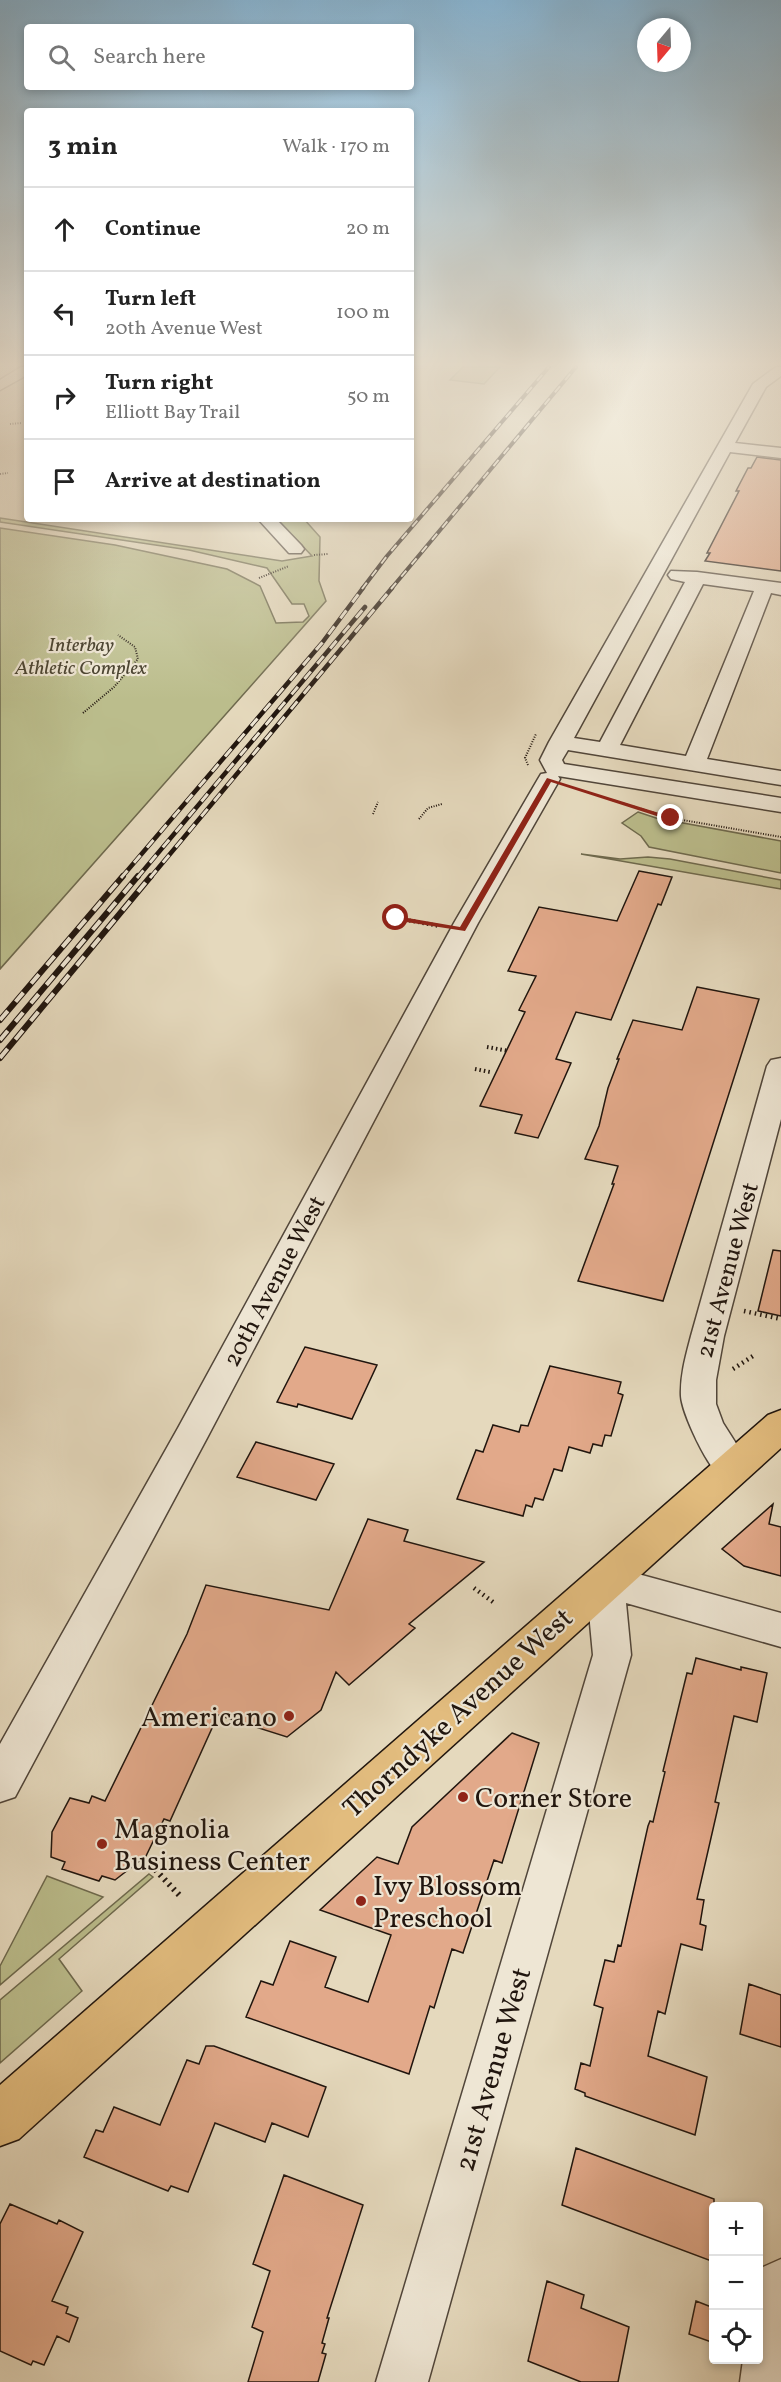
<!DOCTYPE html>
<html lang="en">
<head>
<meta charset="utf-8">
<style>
  body { margin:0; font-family:Vollkorn,serif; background:#f2f2f2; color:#222 }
  .controls { position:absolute; right:18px; bottom:18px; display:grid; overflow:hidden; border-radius:6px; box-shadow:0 3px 9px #0003 }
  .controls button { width:54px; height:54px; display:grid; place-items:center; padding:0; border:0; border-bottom:2px solid #e0e0e0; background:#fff; color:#222; font:30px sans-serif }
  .compass { position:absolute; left:637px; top:18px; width:54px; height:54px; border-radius:50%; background:#fff; box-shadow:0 3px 9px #0003; rotate:199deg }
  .stop { position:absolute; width:18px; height:18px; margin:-14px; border:4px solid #8f2418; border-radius:50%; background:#fff }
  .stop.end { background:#8f2418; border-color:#fff; box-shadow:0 2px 6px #0008 }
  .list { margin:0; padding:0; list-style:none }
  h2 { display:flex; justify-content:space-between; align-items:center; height:78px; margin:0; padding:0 24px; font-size:26px }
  h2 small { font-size:20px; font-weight:400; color:#767676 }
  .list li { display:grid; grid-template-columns:39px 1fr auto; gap:18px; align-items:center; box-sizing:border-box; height:84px; padding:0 24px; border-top:2px solid #e0e0e0 }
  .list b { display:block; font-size:22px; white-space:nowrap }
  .list p { margin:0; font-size:20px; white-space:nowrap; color:#767676 }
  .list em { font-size:20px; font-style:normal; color:#767676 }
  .icon { flex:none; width:33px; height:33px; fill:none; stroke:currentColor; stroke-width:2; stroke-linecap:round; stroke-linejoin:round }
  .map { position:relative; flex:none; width:781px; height:2382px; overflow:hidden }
  .search { position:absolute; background:#fff; box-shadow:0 3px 9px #0003; left:24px; top:24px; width:390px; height:66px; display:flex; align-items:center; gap:15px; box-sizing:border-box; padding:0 21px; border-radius:6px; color:#767676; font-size:22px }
  .panel { position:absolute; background:#fff; box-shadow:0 3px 9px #0003; left:24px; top:108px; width:390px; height:414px; border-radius:6px }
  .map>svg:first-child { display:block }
  .green { fill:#bbbd8c; stroke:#6e694d; stroke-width:1.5 }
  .building { fill:#e2a98a; stroke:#20150e; stroke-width:1.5 }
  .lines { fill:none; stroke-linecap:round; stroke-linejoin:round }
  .minor-casing { stroke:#51463a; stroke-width:3 }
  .major-casing { stroke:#20150e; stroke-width:3 }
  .path-far3 { stroke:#20150e; stroke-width:2; stroke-dasharray:1 1.5; stroke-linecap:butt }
  .path-far2 { stroke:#20150e; stroke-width:4; stroke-dasharray:1.5 3; stroke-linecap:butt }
  .path-far1 { stroke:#20150e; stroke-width:4.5; stroke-dasharray:1.5 4; stroke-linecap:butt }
  .path { stroke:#20150e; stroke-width:6; stroke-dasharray:2 4.5; stroke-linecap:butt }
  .minor { fill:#eee6d4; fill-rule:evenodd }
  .major { fill:#e2bc7e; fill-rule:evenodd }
  .rail-far2-casing { stroke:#20150e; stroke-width:4 }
  .rail-far1-casing { stroke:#20150e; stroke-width:4.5 }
  .rail-casing { stroke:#20150e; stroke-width:6 }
  .rail-far2 { stroke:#eee6d4; stroke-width:2; stroke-dasharray:8; stroke-linecap:butt }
  .rail-far1 { stroke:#eee6d4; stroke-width:3; stroke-dasharray:10; stroke-linecap:butt }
  .rail { stroke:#eee6d4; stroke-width:4; stroke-dasharray:12; stroke-linecap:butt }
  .route { fill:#8f2418 }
  .poi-dot { fill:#8f2418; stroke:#eee6d4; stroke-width:2 }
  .labels { text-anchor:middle; stroke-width:4.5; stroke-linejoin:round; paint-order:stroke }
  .far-park-label { font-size:20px; font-style:italic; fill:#4e4734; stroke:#eee6d4 }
  .street-label { font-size:24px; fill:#20150e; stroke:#eee6d4 }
  .near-street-label { font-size:28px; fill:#20150e; stroke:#eee6d4 }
  .near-poi-label { font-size:28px; fill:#20150e; stroke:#eee6d4; text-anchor:start }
</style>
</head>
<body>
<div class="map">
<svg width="781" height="2382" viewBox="0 0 781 2382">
  <rect width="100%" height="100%" fill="#e5d9bd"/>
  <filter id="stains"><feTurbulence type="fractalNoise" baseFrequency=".00333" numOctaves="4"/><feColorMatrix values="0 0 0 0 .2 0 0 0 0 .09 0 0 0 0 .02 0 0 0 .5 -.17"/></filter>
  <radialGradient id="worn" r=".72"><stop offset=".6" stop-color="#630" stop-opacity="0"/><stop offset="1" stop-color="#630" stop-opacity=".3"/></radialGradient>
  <path class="green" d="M463 367H500L484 384 450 380Z
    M0 518 282 561 312 556 277 519H304L320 537 319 581 326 601 0 969V528L115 545 227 569 260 586 276 623 303 622 309 616 304 604H292L267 568 189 550 0 522Z
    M638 812 656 818 781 841V873L649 847 641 836 622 823Z
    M581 854 620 859 648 857 670 859 781 880V889Z
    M149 1874 153 1877 59 1959 82 1991 0 2063V2000Z
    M47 1876 103 1897 0 1985V1966Z"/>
  <path class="building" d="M757 457 781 460V571L705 561 710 553H707L739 491H736L748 468H751Z
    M639 871 672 877 661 905 658 904 611 1020 576 1012 556 1059 571 1063 538 1138 515 1133 522 1115 480 1106 525 1012 519 1010 536 976 508 971 539 907 617 921Z
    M697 987 759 999 663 1301 578 1281 614 1184H612L618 1166 585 1159 599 1126 608 1088 619 1059H617L633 1020 682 1030Z
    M773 1250 781 1251V1316L758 1311Z
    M305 1347 377 1365 352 1419 298 1404 297 1407 277 1402Z
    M550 1366 621 1382 618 1393 623 1395 611 1436 605 1435 602 1446 593 1444 590 1453 569 1447 562 1471 554 1469 543 1500 535 1498 532 1507 526 1505 523 1516 457 1499 476 1450 483 1452 493 1425 519 1432 521 1425 528 1426Z
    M256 1442 334 1464 316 1500 237 1477Z
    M773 1504 769 1524 781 1527V1576L744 1566 722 1549Z
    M368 1519 408 1530 404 1541 484 1562 409 1624 415 1628 349 1685 336 1672 321 1710 287 1737 218 1715 170 1821 164 1819 146 1856 115 1880 102 1876 99 1881 62 1869 65 1862 51 1857 52 1832 70 1798 89 1803 92 1796 105 1801 187 1634 206 1585 329 1610Z
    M696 1658 741 1670V1667L767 1673 757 1722 734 1716 715 1802 719 1803 697 1899 704 1900 700 1924 706 1926 702 1950 681 1944 665 2014 658 2011 648 2056 707 2077 695 2135 585 2096V2093L575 2089 581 2063 590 2066 603 2008 594 2005 605 1960 614 1962 618 1945 621 1946 648 1826 650 1821 653 1822 665 1772 663 1771 687 1673 692 1674Z
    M512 1733 539 1743 502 1863 494 1860 463 1953 452 1949 434 2008 430 2006 409 2074 246 2017 261 1981 273 1985 290 1941 336 1957 325 1987 368 2002 391 1935 320 1910 377 1857 398 1864 412 1827Z
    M749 1984 781 1995V2047L740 2034Z
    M206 2046H214L326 2087 308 2137 272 2123 265 2142 215 2123 188 2192 171 2186 168 2191 84 2157 96 2130 103 2132 114 2107 160 2125 187 2060 199 2064Z
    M576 2148 714 2199V2262L562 2205Z
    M284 2175 363 2205 327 2318H329L322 2343 325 2344 322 2353 326 2354 318 2382H248L263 2332 252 2327 270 2271 253 2264Z
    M10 2204 57 2224 59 2220 83 2232 52 2301 68 2307 66 2313 78 2318 69 2342 57 2336 44 2365 33 2361 31 2365 0 2351V2224Z
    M547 2281 584 2295 581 2308 629 2327 618 2382H581L528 2361Z
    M696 2301 714 2308V2343L689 2334Z"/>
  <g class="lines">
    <defs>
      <path id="minor" d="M21 367H27V375L0 390V380Z
        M776 367H781V376L766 387 735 443 781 448V458L730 452 574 738 600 742 685 582 671 579 668 575 671 571 697 572 781 583V595L771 593 707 759 781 771V785L568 750 562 760 564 764 781 798V812L558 776 560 779 478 923 207 1438 15 1797 0 1802V1744L178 1428 454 923 538 779 541 774 547 773 540 760 549 742 753 384ZM703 584 754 591 686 756 620 745Z
        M258 519H276L301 545 304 549 301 553H289Z
        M781 1058V1119L724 1336 716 1380V1404L723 1423 751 1467 745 1477C737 1480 732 1482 723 1478 708 1470 682 1413 681 1396 680 1376 686 1355 691 1336L767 1066 771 1060Z
        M605 1565 781 1613V1647L626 1603 631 1655 428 2382H376L593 1655 586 1581 592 1570Z
        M781 2259V2382H740L743 2360H758V2278L763 2267Z"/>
      <path id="major" d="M781 1410V1448L19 2139 0 2146V2085L768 1415Z"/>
    </defs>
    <use href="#minor" class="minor-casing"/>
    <use href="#major" class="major-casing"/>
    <path class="path-far3" d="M10 424 22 423
      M0 474 8 473
      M314 555 328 554
      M259 578 289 566
      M83 713 114 687 138 659 135 647 118 635
      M528 765 525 758 536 734
      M612 800 671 818 781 837
      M373 814 378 802
      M419 819 428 808 442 804"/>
    <path class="path-far2" d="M396 918 439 926
      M487 1047 509 1051
      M475 1069 490 1072"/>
    <path class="path-far1" d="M744 1311 781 1319
      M733 1369 753 1356
      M474 1588 493 1602"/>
    <path class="path" d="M151 1865 182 1898"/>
    <use href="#minor" class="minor"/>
    <use href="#major" class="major"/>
    <defs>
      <path id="rail-far2" d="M362 589 387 556 549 367
        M391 589 576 367"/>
      <path id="rail-far1" d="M121 878 322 643 363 588
        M137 878 365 607
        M150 878 392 588"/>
      <path id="rail" d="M0 1020 123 876
        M0 1040 138 876
        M0 1058 151 876"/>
    </defs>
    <use href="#rail-far2" class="rail-far2-casing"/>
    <use href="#rail-far1" class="rail-far1-casing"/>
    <use href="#rail" class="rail-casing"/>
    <use href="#rail-far2" class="rail-far2"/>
    <use href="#rail-far1" class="rail-far1"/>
    <use href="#rail" class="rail"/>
  </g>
  <linearGradient id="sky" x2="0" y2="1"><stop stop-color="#88b6d5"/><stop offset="0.52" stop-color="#f3eee1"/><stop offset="1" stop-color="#f3eee1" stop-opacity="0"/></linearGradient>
  <rect width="781" height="700" fill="url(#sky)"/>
  <path class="route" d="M547 778 675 818 669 820 551 782 465 931 393 920 392 918 396 916 460 927Z"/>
  <g class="poi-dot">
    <circle cx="289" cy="1716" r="6"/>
    <circle cx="463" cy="1797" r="6"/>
    <circle cx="102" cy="1844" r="6"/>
    <circle cx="361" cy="1901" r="6"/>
  </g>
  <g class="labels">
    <g class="far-park-label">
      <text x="81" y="651">Interbay<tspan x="81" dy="23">Athletic Complex</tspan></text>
    </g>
    <g class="street-label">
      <text transform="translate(727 1270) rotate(-75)" y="8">21st Avenue West</text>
      <text transform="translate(274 1281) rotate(-62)" y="8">20th Avenue West</text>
    </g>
    <g class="near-street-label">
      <text transform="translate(457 1712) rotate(-42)" y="10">Thorndyke Avenue West</text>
      <text transform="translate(492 2069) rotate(-74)" y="10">21st Avenue West</text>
    </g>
    <g class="near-poi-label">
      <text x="277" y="1726" text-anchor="end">Americano</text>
      <text x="475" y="1807">Corner Store</text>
      <text x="114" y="1838">Magnolia<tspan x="114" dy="32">Business Center</tspan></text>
      <text x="373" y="1895">Ivy Blossom<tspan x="373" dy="32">Preschool</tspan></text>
    </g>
  </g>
  <rect width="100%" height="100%" filter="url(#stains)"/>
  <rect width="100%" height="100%" fill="url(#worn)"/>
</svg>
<div class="controls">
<button>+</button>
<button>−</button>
<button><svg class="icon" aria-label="locate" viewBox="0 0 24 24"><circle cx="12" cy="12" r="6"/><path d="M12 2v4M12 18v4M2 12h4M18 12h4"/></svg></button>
</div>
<svg class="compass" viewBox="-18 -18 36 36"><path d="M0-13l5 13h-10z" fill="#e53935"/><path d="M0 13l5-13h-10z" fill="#767676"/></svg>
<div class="stop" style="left:396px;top:918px"></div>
<div class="stop end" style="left:671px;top:818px"></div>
<div class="search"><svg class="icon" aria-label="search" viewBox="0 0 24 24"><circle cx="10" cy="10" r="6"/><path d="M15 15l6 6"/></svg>Search here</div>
<section class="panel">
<h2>3 min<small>Walk · 170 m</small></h2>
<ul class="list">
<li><svg class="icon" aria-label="ahead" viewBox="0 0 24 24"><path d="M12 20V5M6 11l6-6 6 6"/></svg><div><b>Continue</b></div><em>20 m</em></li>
<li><svg class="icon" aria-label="left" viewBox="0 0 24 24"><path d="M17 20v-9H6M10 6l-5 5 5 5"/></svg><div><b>Turn left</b><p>20th Avenue West</p></div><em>100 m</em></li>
<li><svg class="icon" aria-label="right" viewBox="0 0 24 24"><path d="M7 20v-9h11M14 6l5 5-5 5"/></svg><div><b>Turn right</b><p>Elliott Bay Trail</p></div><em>50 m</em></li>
<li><svg class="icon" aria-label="arrive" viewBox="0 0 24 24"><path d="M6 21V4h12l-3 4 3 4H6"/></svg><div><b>Arrive at destination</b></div></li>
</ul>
</section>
</div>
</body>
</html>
